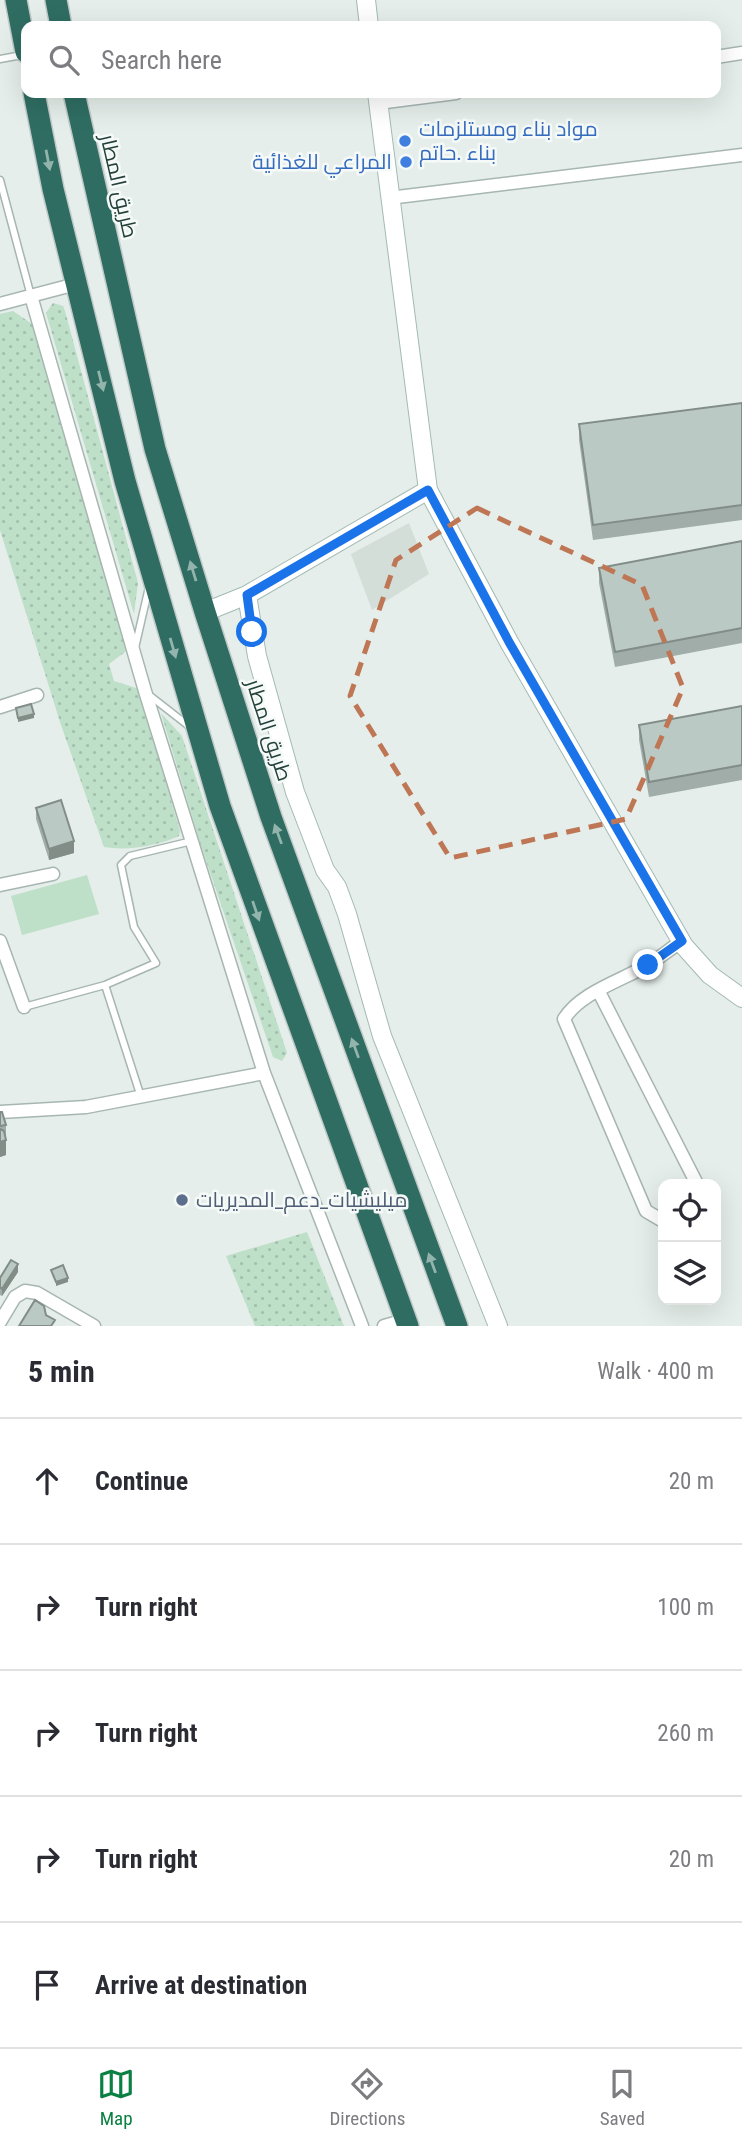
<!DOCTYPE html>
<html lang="en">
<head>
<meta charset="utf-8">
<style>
  body { margin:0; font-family:"Roboto Condensed",Cairo,sans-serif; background:#f7f7f7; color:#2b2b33 }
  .controls { position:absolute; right:21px; bottom:21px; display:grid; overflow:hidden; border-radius:14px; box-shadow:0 7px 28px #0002 }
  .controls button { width:63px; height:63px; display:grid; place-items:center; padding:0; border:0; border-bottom:2px solid #e1e1e2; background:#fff; color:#2b2b33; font:35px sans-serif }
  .stop { position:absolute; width:21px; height:21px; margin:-16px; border:5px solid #1a73e8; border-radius:50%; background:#fff }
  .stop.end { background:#1a73e8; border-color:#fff; box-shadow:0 2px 7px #0008 }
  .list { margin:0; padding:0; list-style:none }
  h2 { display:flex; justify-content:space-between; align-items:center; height:91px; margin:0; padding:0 28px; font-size:30px }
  h2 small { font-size:23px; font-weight:400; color:#7c7c81 }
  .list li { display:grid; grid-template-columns:46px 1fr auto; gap:21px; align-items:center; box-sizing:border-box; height:126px; padding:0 28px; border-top:2px solid #e1e1e2 }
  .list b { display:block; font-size:26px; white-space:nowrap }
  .list em { font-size:23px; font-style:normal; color:#7c7c81 }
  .icon { flex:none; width:38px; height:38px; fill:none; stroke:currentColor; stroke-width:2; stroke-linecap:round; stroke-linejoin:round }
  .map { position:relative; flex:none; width:742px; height:1326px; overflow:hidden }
  .search { position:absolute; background:#fff; box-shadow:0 7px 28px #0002; left:21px; right:21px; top:21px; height:77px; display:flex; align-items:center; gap:18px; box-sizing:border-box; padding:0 24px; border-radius:14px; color:#7c7c81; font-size:26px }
  .sheet { height:721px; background:#fff }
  nav { display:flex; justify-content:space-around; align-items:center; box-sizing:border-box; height:98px; border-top:2px solid #e1e1e2; background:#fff; font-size:19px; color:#7c7c81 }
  nav a { display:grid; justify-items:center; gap:4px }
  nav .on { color:#0b8043 }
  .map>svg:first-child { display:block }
  .built { fill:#d3ded9 }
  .grass { fill:url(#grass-dots) }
  .park { fill:#bedfc8 }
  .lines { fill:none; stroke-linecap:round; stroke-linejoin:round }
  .lane-casing { stroke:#a7b6b1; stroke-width:9 }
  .street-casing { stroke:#a7b6b1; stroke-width:15 }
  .secondary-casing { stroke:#a3bab3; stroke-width:20 }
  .highway-casing { stroke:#c1cac8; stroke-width:24 }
  .lane { stroke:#fff; stroke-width:6 }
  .street { stroke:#fff; stroke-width:12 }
  .secondary { stroke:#fff; stroke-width:18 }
  .highway { stroke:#2f6d62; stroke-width:21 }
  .wall { fill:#a0ada8 }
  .shaded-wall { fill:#828d88 }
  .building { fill:#bac9c3; stroke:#828d88; stroke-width:2 }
  .oneway { fill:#92b4ad }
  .route { stroke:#1a73e8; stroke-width:9 }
  .marked { fill:none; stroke:#be7655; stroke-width:5; stroke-dasharray:14 9; stroke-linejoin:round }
  .shop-dot { fill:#3f7fe0; stroke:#f5faf8; stroke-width:2.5 }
  .service-dot { fill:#5c6f8a; stroke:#f5faf8; stroke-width:2.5 }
  .labels { text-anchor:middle; stroke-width:5; stroke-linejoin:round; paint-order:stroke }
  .shop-label { font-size:21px; fill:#366cbe; stroke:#f5faf8; text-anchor:start }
  .street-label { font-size:21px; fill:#234039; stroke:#f5faf8 }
  .service-label { font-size:21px; fill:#4e5e75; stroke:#f5faf8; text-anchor:start }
</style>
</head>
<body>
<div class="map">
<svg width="742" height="1326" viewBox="0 0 742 1326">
  <defs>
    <pattern id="grass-dots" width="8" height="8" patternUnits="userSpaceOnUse" patternTransform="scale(1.75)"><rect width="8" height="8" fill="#bedfc8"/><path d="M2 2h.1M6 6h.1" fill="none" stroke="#a3c0ad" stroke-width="1.8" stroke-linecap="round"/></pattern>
  </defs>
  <rect width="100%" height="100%" fill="#e5eeea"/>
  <path class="built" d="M409 523 429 574 372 610 351 554Z"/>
  <path class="grass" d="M53 303 63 306 65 311 138 583 134 614 46 313Z
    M13 311 35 326 127 644 125 652 109 664 114 681 139 689 180 831 179 836C156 846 129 851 104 847L61 725 0 530V314Z
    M161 713 182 736 287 1053 282 1061 273 1057 201 846Z
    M307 1232 344 1326H255L226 1256Z"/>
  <path class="park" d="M87 875 99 914 22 935 11 896Z"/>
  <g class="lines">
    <defs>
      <path id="lane" d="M0 59 22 55
        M0 180 31 296
        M135 648 149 587
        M149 695 190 727
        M105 985 141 1097
        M24 1007 105 985 156 963 134 927 121 865 130 856 192 841"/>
      <path id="street" d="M716 57 742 53
        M378 103 456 93
        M389 198 742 155
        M31 296 145 691 264 1073 362 1326
        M0 304 76 284
        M0 707 37 695
        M0 885 53 874
        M0 941 24 1007
        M599 992 697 1184
        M0 1112 86 1107 264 1073
        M663 1221 646 1211 564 1019C580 993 620 981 646 966 658 959 670 949 682 941
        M0 1322 15 1297 25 1291 37 1293 94 1326
        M384 1326 405 1320"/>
      <path id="secondary" d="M366 0 369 26
        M377 93 428 490 509 642 684 946 710 975 742 998
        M247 595 257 656 295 792 325 870 337 887 347 914 382 1036 498 1326
        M205 612 247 595 428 490"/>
      <path id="highway" d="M16 0 26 52
        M56 0 61 26
        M34 93 53 189 125 481 220 806 408 1326
        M74 93 155 449 205 612 271 817 457 1326"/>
    </defs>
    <use href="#lane" class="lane-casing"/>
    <use href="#street" class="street-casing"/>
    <use href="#secondary" class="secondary-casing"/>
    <use href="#highway" class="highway-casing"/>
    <use href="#lane" class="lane"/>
    <use href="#street" class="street"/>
    <use href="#secondary" class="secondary"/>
    <use href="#highway" class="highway"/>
  </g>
  <path class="wall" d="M742 403V520L593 540 579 440V424Z
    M742 541V643L615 667 599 583V568Z
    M742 706V780L649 797 639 740V725Z
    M36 808 74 853 49 860 36 819Z
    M0 1112 6 1125V1155L0 1157Z
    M18 1272 2 1296 0 1295V1278Z"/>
  <path class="shaded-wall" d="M34 714V718L18 722V718Z
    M74 841V853L49 860V849Z
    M6 1140V1155L0 1157V1142Z
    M18 1264V1272L2 1296V1289Z
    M68 1278V1282L56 1286V1282Z"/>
  <path class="building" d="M742 403V505L593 525 579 424Z
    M742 541V628L615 652 599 568Z
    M31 704 34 714 18 718 16 708Z
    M742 706V765L649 782 639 725Z
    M61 800 74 841 49 849 36 808Z
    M0 1112H2L6 1125 0 1126Z
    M0 1129 4 1131 6 1140 0 1142Z
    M11 1260 18 1264 2 1289 0 1287V1278Z
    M63 1265 68 1278 56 1282 51 1270Z
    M35 1300 44 1306 46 1315 55 1320 51 1326H19Z"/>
  <defs><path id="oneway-solid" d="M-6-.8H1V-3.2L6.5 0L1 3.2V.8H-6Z" transform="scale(1.75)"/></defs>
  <g class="oneway">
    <use href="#oneway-solid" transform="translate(48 160) rotate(79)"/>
    <use href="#oneway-solid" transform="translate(101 381) rotate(76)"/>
    <use href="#oneway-solid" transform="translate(193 571) rotate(-107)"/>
    <use href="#oneway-solid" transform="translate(173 648) rotate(74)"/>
    <use href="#oneway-solid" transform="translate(278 834) rotate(-110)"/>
    <use href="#oneway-solid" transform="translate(256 911) rotate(71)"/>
    <use href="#oneway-solid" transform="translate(355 1048) rotate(-110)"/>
    <use href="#oneway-solid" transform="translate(432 1263) rotate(-110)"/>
  </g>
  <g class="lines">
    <path class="route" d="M252 632 247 595 428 490 509 642 682 941 648 965"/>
  </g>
  <path class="marked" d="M477 508 642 585 683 688 626 819 450 858 350 696 396 560Z"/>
  <g class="shop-dot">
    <circle cx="405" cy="141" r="7"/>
    <circle cx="406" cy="162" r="7"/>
  </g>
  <circle class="service-dot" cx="182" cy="1200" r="7"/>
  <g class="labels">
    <g class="shop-label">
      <text x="419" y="136">مواد بناء ومستلزمات<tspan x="419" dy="24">بناء .حاتم</tspan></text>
      <text x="392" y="169" text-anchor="end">المراعي للغذائية</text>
    </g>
    <g class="street-label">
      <text transform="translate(119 186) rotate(77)" y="7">طريق المطار</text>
      <text transform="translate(269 730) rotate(72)" y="7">طريق المطار</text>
    </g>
    <g class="service-label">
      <text x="196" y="1207">ميليشيات_دعم_المديريات</text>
    </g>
  </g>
</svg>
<div class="controls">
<button><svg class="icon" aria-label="locate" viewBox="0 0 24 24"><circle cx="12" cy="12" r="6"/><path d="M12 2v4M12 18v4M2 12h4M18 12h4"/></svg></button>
<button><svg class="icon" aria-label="layers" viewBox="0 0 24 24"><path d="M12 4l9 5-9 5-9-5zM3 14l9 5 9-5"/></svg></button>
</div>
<div class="stop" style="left:252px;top:632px"></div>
<div class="stop end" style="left:648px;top:965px"></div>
<div class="search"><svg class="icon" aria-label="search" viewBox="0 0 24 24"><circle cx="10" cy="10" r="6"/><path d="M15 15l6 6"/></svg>Search here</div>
</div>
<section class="sheet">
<h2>5 min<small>Walk · 400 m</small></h2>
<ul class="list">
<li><svg class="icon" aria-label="ahead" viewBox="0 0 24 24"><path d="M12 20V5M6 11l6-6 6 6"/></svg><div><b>Continue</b></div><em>20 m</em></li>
<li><svg class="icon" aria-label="right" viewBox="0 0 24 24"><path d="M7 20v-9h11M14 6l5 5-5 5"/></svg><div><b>Turn right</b></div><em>100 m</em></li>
<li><svg class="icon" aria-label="right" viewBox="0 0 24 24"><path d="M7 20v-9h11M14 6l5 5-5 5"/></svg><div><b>Turn right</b></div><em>260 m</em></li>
<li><svg class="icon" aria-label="right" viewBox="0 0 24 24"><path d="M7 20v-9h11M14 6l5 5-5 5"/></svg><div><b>Turn right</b></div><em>20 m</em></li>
<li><svg class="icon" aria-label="arrive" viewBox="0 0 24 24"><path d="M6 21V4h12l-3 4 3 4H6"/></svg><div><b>Arrive at destination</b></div></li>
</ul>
</section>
<nav>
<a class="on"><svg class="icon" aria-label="map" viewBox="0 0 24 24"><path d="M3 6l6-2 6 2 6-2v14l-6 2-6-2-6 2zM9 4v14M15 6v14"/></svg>Map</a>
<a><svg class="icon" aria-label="directions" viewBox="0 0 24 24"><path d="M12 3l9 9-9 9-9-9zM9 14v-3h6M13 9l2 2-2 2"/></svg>Directions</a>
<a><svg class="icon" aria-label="saved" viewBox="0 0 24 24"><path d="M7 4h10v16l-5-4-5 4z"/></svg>Saved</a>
</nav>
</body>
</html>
